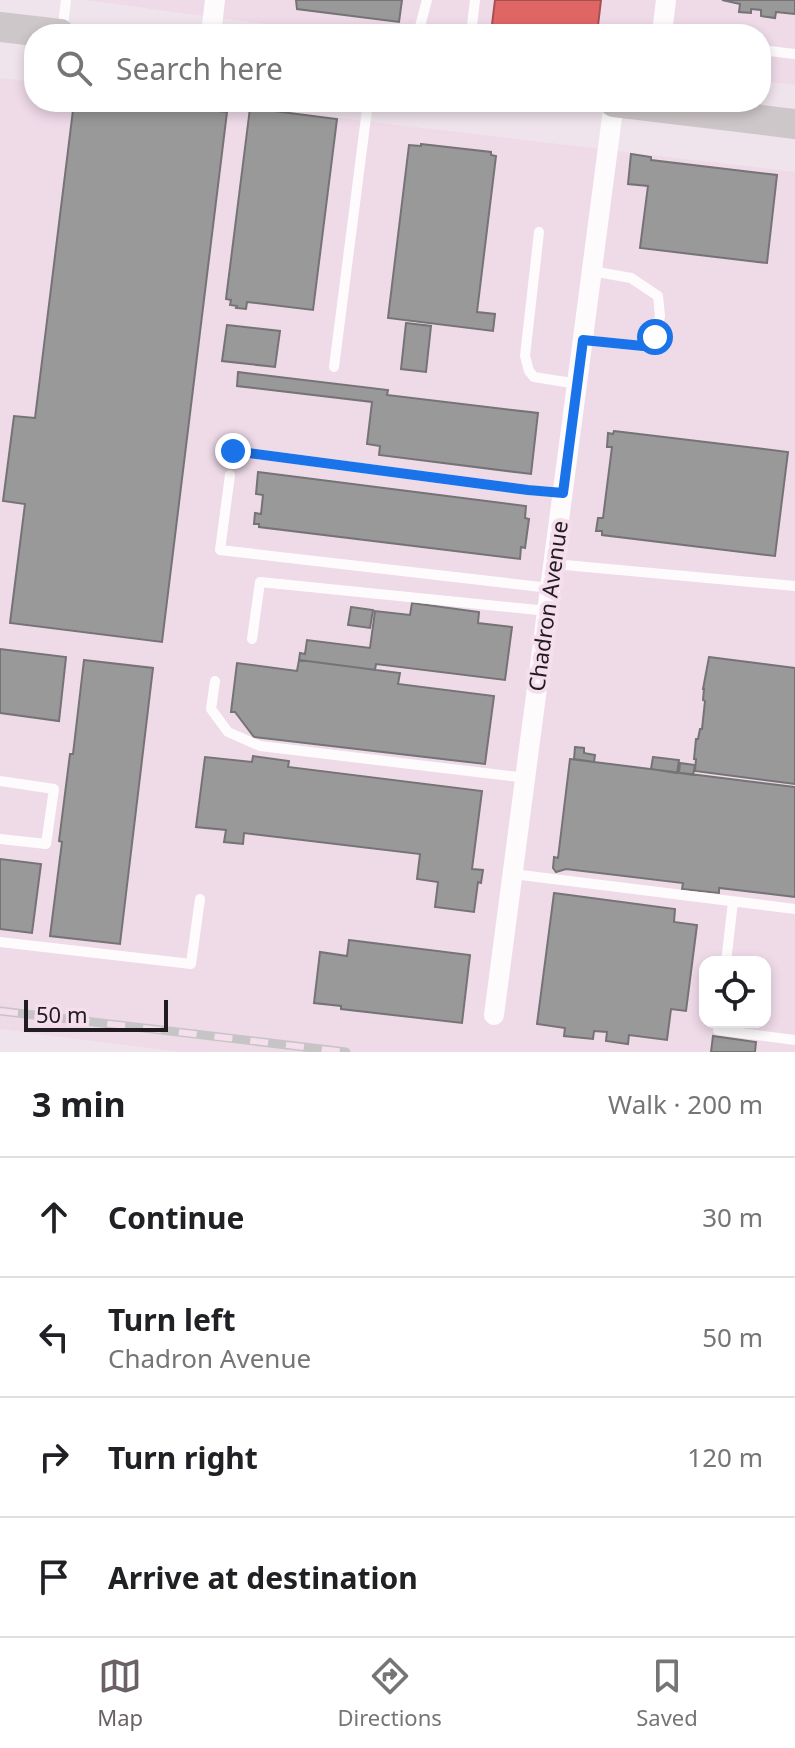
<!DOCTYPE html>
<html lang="en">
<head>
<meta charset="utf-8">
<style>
  body { margin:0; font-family:"Noto Sans",sans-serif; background:#f2f2f2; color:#202124 }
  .controls { position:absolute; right:24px; bottom:24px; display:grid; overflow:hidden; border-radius:16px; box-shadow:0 4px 12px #0003 }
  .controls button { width:72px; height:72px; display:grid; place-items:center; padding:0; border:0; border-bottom:2px solid #e0e0e0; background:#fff; color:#202124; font:40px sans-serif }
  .scale { position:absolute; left:24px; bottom:20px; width:144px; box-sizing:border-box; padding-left:8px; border:4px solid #221b20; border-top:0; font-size:22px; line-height:28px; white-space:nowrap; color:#221b20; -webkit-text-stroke:6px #f5dfed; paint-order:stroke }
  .stop { position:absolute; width:24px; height:24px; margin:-18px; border:6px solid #1a73e8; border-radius:50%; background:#fff }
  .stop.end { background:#1a73e8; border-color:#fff; box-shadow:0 2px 8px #0008 }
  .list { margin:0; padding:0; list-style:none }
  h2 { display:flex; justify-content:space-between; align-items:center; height:104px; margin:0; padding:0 32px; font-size:34px }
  h2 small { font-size:26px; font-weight:400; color:#757577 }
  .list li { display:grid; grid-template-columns:52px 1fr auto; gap:24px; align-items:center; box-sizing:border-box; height:120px; padding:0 32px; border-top:2px solid #e0e0e0 }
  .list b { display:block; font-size:30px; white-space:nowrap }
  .list p { margin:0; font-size:26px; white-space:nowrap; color:#757577 }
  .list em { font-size:26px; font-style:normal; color:#757577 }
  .icon { flex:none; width:44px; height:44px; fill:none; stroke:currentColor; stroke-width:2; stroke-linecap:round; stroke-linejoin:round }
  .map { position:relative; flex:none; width:795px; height:1052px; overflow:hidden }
  .search { position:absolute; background:#fff; box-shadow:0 4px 12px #0003; left:24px; right:24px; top:24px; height:88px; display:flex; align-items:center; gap:20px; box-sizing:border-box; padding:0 28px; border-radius:32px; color:#757577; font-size:30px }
  .sheet { height:584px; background:#fff }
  nav { display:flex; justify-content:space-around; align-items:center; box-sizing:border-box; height:112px; border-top:2px solid #e0e0e0; background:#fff; font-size:22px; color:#757577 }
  nav a { display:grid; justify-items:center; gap:4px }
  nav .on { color:#6a6167 }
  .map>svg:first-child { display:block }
  .built { fill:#efdae8; fill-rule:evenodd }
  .shops { fill:#e06666; stroke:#a75051; stroke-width:2 }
  .industry { fill:#999; stroke:#757375; stroke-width:2 }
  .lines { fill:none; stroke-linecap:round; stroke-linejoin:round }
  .lane { stroke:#fdfbfc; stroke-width:10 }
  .street { stroke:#fdfbfc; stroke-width:20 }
  .primary { stroke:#cec7ca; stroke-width:30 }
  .rail-casing { stroke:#c7c4c6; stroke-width:9 }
  .rail { stroke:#f5dfed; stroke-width:6; stroke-dasharray:18; stroke-linecap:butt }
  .route { stroke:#1a73e8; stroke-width:10 }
  .labels { text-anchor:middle; stroke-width:8; stroke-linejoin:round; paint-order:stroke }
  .street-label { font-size:22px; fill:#221b20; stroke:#f5dfed }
</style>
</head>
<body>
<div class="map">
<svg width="795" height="1052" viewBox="0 0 795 1052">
  <rect width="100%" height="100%" fill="#f0e4ec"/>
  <path class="built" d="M85 0H795V85L761 81V34H339Z
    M0 78 34 82V102H206L795 172V1052H179L0 1029ZM705 962H765V1022H705Z"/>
  <path class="shops" d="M495 0H601L597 34 491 33Z"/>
  <path class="industry" d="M296 0H402L399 22 297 9Z
    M722 0H795V14L776 12 775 18 761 16V10L751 9V13L739 12 740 4Z
    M74 102H145L227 112 162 642 10 623 25 504 3 501 14 416 35 418Z
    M250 108 337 119 313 310 247 302 246 309 236 308 237 306 230 305 231 300 226 299Z
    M421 144 491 152V155L496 156 477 312 495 314 493 331 388 318 409 145 421 146Z
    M631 154 651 157V160L777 175 767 263 640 248 648 186 628 184Z
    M406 323 431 326 426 372 401 369Z
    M227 325 280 331 275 367 222 361Z
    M238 372 388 390 387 395 538 413 531 474 379 455 380 446 367 444 372 402 237 386Z
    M614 431 788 452 775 556 602 535V531H596L598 518H603L612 447H607L608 433 613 434Z
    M258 472 526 506 525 518 529 519 525 548 521 547 520 559 259 527V524H254L255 513 261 514 263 495 256 494Z
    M412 603 479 612 478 623 512 627 505 680 376 664 375 670 299 660 300 653 305 654 307 640 370 648 375 611 410 615Z
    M351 607 373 610 370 628 348 625Z
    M0 649 66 657 59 721 0 713Z
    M709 657 795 668V784L695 771 696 759H694L696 739H698L700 729H702L705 701 703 700 704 689H703Z
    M84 660 153 668 120 944 50 936 62 842 59 841 70 754H73Z
    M299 660 400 673 398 684 494 696 485 764 254 737 235 712H231L237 663 297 671Z
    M575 747 584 748V753L595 755 594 762 574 759Z
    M253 756 289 761 288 767 482 791 472 869 483 870 481 883 478 882 474 912 435 907 438 882 417 879 420 854 244 833 243 844 224 842 226 830 196 827 205 757 252 762Z
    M653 757 679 760 677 773 651 769Z
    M570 759 795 787V897L719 888V893L682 889 683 883 566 869 556 872 553 868 554 857 558 858Z
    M680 763 695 765 693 775 679 773Z
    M0 859 41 864 32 933 0 929Z
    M554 893 675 909 674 922 697 925 686 1011 671 1009 667 1040 629 1035 628 1044 606 1041 607 1032 594 1031 593 1039 564 1036 565 1028 537 1024Z
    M349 940 470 955 462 1023 341 1009V1006L314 1003 320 952 347 956Z
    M713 1036 756 1042 755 1052H711Z"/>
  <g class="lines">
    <path class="lane" d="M62 34 66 0
      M418 34 427 0
      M471 34 475 0
      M761 50 795 54
      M539 232 525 356 529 371 534 377 578 384
      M583 340 643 346 655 337 660 316 658 296 631 278 592 271
      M334 367 368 102
      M233 451 528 490 563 493
      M230 475 220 550 550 588
      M554 564 795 586
      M252 639 260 582 548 611
      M215 681 211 709 228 732 260 746 526 778
      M0 781 54 789 46 844 0 839
      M513 874 795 909
      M0 942 191 964 200 899
      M726 962 733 902
      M719 1022 718 1030 795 1040"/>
    <path class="street" d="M211 34 215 0
      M662 34 666 0
      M494 1015 614 102"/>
    <path class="primary" d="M0 27 60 34
      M614 102 795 124"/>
    <defs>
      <path id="rail" d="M0 1011 346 1052"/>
    </defs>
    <use href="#rail" class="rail-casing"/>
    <use href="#rail" class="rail"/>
  </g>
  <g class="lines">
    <path class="route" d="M233 451 528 490 563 493 583 340 643 346 655 337"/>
  </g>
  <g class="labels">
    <g class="street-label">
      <text transform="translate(548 606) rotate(-82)" y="8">Chadron Avenue</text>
    </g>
  </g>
</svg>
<div class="controls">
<button><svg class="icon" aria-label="locate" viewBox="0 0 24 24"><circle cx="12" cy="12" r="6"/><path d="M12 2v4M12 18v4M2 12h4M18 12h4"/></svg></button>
</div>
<div class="scale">50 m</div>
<div class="stop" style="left:655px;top:337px"></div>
<div class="stop end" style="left:233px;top:451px"></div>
<div class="search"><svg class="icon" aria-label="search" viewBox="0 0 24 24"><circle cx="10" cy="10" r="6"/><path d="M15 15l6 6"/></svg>Search here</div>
</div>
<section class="sheet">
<h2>3 min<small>Walk · 200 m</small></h2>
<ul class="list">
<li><svg class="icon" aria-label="ahead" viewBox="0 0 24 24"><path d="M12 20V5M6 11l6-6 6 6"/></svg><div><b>Continue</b></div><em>30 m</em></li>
<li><svg class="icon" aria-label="left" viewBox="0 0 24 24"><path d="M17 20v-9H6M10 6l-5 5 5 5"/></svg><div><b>Turn left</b><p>Chadron Avenue</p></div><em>50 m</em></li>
<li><svg class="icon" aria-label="right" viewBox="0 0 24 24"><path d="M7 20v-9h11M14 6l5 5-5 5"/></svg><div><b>Turn right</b></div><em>120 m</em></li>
<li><svg class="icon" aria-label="arrive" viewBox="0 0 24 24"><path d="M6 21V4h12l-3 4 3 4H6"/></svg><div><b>Arrive at destination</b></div></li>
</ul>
</section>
<nav>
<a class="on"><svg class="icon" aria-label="map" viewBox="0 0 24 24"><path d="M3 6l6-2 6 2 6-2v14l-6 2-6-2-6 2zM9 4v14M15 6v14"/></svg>Map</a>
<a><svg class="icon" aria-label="directions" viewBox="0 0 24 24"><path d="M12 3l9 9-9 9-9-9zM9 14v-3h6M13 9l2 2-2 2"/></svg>Directions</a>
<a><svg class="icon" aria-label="saved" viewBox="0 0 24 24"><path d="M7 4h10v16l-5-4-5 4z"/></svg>Saved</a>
</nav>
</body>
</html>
